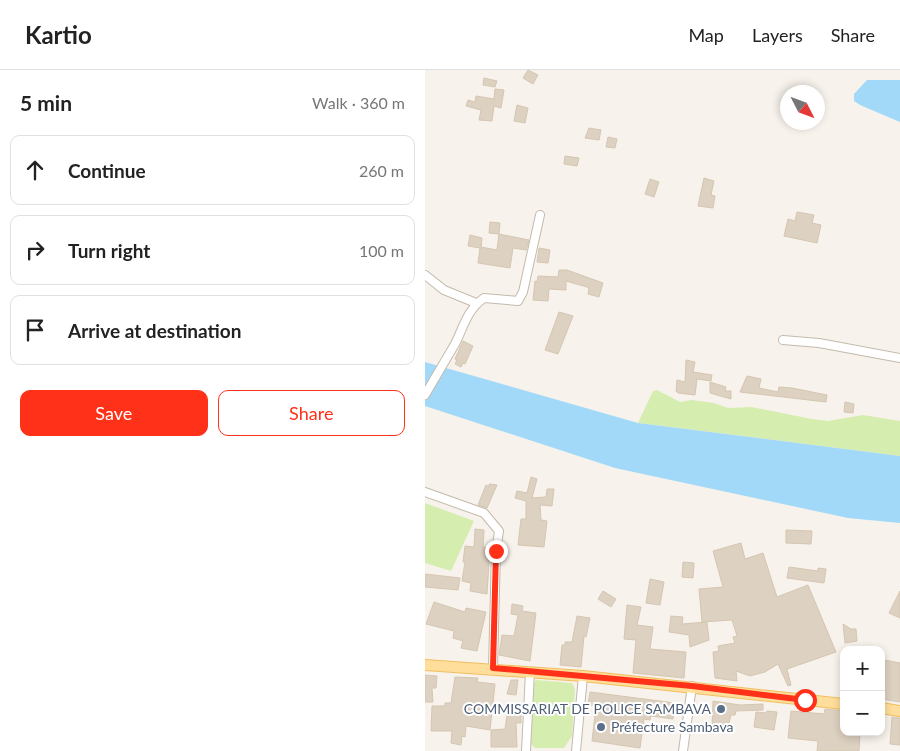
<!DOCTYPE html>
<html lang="en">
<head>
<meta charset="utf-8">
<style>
  body { margin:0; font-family:Lato,sans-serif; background:#f6f6f6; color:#222 }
  .controls { position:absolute; right:15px; bottom:15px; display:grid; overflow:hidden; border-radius:10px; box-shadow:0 2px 8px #0003 }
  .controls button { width:45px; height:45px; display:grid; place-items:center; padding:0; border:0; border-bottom:1px solid #e0e0e0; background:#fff; color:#222; font:25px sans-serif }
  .compass { position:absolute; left:355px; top:15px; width:45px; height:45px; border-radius:50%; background:#fff; box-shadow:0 2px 8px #0003; rotate:132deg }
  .stop { position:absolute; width:15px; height:15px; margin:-11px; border:4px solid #ff3119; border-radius:50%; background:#fff }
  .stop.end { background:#ff3119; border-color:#fff; box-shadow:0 1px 5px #0008 }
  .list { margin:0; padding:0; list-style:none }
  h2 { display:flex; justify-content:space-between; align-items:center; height:65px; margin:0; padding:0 20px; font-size:21px }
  h2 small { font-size:16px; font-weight:400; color:#767676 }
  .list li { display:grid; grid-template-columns:32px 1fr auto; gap:15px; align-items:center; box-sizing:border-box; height:70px; margin:0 10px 10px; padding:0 10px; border:1px solid #e0e0e0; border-radius:10px }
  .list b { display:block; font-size:19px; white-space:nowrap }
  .list em { font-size:16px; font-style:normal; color:#767676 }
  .actions { display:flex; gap:10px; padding:15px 20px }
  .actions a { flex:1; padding:11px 0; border:1px solid #ff3119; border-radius:10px; text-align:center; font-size:18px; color:#ff3119 }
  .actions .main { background:#ff3119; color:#fff }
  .icon { flex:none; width:28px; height:28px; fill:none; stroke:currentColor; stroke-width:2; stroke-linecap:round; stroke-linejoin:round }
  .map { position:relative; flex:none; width:475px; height:681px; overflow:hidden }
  header { display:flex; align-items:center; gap:30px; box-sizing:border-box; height:70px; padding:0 25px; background:#fff; border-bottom:1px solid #e0e0e0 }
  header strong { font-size:24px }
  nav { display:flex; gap:28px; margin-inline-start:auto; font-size:18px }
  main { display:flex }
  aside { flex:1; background:#fff }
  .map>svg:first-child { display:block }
  .green { fill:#d5eeb0 }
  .water { fill:#a2d9f8 }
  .building { fill:#ddd1c1; stroke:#d5c6b1 }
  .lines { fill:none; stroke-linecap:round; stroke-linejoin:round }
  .minor-casing { stroke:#c4baac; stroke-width:10 }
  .major-casing { stroke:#f1be5f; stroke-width:12 }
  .minor { stroke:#fff; stroke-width:8 }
  .major { stroke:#ffde9b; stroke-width:10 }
  .route { stroke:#ff3119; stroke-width:6 }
  .service-dot { fill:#5c6f8a; stroke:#fff; stroke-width:2 }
  .labels { text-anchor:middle; stroke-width:4; stroke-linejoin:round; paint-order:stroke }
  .service-label { font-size:14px; fill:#4e5e75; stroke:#fff; text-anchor:end }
</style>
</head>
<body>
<header>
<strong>Kartio</strong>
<nav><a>Map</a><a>Layers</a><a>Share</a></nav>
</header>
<main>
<aside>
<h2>5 min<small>Walk · 360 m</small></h2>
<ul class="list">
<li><svg class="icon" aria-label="ahead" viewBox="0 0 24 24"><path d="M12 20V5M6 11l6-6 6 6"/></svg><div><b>Continue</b></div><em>260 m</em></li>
<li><svg class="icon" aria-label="right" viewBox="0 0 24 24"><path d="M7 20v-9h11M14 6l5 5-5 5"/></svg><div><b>Turn right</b></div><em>100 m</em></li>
<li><svg class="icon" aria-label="arrive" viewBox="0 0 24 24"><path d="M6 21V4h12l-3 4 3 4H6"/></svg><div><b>Arrive at destination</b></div></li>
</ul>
<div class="actions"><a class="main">Save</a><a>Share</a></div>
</aside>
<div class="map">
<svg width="475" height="681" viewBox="0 0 475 681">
  <rect width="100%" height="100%" fill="#f7f2eb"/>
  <path class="green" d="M232 320 255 332 267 330 289 333 303 338 327 337 387 349 403 351 438 345 475 351V386L213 353 228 321Z
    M0 433 49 451 26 501 0 493Z
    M111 610 147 613 150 619 147 666 139 678H110L106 674 107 616Z"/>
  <path class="water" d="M442 10H475V52L435 35 429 31V24Z
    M0 292 213 353 475 386V453L423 448 190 398 0 336Z"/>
  <path class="building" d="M103 0 113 5 108 14 98 8Z
    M59 8 72 11 70 17 58 15Z
    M70 19 79 20 76 38 69 36 67 51 54 50 56 40 41 36 43 30 50 32 51 26 69 29Z
    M92 35 103 38 100 53 89 51Z
    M164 58 176 60 174 70 160 68Z
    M183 67 192 69 190 78 181 77Z
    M140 86 154 88 152 96 139 94Z
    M279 108 289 111 286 125 290 126 288 138 273 136Z
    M225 109 234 112 229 127 220 124Z
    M372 142 389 145 387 153 396 155 392 173 359 166 363 149 370 151Z
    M65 152 75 153 74 164 64 163Z
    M74 164 104 170 101 180 88 178 85 198 53 193 55 178 43 176 45 165 57 168 56 177 72 180Z
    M114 178 125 180 123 193 112 192Z
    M134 200H142L178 213 174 227 163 224 164 219 162 217 141 211V220L124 219 123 231 108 230 110 211 112 212 113 206 133 207Z
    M134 242 148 246 133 284 120 280Z
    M38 271 48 276 40 294 38 293 36 297 30 294 32 290 30 289Z
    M261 290 270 292 268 302 287 305 286 311 272 309 270 325 253 323 251 321 252 310 260 312Z
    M322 306 336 309 334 318 353 322 354 317 367 318 402 325 401 332 315 322Z
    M285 312 301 317 300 321H306V329L285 323Z
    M420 332 429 334 428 343 419 342Z
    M106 407 112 409 107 428 121 427 122 419H129L127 436 115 435 116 450 122 451 119 477 93 475 96 449H101V431L90 428 92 421 102 423Z
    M64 414 72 415 62 438 53 435 61 415 64 417Z
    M50 459 59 460 58 477 65 478 62 524 45 521 46 513 37 511 40 492H38L40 476 49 477Z
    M361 460 387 461 386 474 361 473Z
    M316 473 320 489 338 483 352 527 383 515 411 582 362 599 366 615 363 616 353 594 340 602 325 606 311 601 312 611 290 608 288 582 294 581 293 576 310 573 308 567 312 566 307 550 277 552 274 519 298 517 288 481Z
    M258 492 269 493 268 508 257 507Z
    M364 497 393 501V498L401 499 399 513 362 508Z
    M0 504 35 508 33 520 0 517Z
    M225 509 239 512 235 535 221 533Z
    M178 521 191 529 186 537 173 529Z
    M475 521V548L464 543Z
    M9 532 40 542 41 538 61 542 52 581 36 578 38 571 28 568 29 561 1 554Z
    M87 534 98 536 97 541 111 543 105 591 74 585 77 565 89 566 93 545 86 544Z
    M202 535 216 537 212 555 228 557 225 579 261 582 259 608 208 603 211 570 199 569Z
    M152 546 165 548 161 567 159 566 156 597 135 595 137 575H140V572H147Z
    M246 546 258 547 257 554 282 552 284 570 265 577 264 565 244 562Z
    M418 554 426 559H431L432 571 420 573Z
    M459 590 475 593V632L456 629Z
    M0 605 12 606 11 618H7L8 632H0Z
    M30 607 53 608 52 612 70 614 65 660 41 656 40 667 37 666 36 675 26 673 27 661H6L7 636H20V633H26Z
    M86 610H93L91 625 82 624Z
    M165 622 250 633 248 649 226 646 225 650 219 649 215 678 167 671 171 636 163 635Z
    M288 631 315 635 338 634V640L311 641 310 645H306L302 661 287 658Z
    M86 634H95L96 642V653H91L92 677H66V660L80 659 82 645H87Z
    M400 639 419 641V663L435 664 434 681H392L393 671 363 668 366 641 399 644Z
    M342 641 352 642 349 660 329 657 331 642 341 643Z
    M467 647 475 648V675L465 674Z"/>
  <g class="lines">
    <defs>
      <path id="minor" d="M0 205 19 220 51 233
        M358 270 394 273 475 288
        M0 325C10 308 20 291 30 274 39 256 42 240 59 228L93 231 98 222 115 145
        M0 422 59 443 74 461 71 481 68 598
        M101 681 105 602
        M151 681 158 606
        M258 681 267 616"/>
      <path id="major" d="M0 595 158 606 419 634
        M456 638 475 641"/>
    </defs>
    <use href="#minor" class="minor-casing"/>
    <use href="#major" class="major-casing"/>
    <use href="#minor" class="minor"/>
    <use href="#major" class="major"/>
  </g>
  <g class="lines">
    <path class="route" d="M71 481 68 598 267 616 380 630"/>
  </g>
  <g class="service-dot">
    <circle cx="296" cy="639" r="5"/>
    <circle cx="176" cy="657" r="5"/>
  </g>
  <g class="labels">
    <g class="service-label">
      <text x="286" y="644">COMMISSARIAT DE POLICE SAMBAVA</text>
      <text x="186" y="662" text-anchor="start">Préfecture Sambava</text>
    </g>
  </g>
</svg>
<div class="controls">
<button>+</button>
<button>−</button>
</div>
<svg class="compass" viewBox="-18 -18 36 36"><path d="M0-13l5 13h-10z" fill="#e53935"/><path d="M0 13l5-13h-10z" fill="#767676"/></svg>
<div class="stop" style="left:380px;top:630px"></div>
<div class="stop end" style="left:71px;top:481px"></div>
</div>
</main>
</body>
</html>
